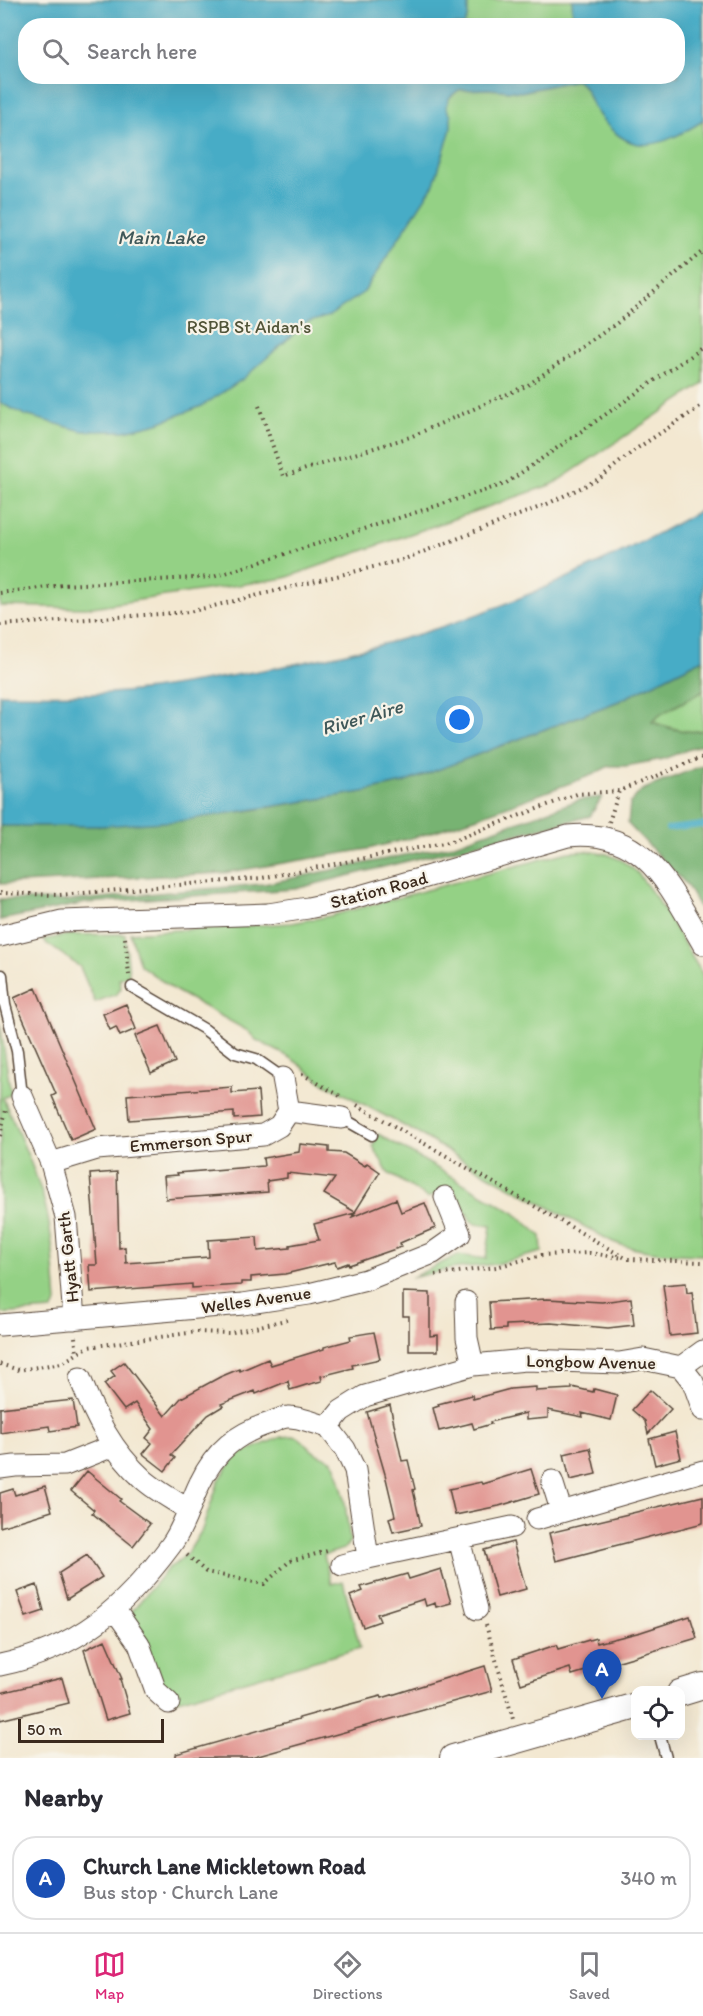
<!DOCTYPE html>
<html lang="en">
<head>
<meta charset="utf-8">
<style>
  body { margin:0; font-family:Itim,sans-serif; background:#f7f7f7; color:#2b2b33 }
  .controls { position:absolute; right:18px; bottom:18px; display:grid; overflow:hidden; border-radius:12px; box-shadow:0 6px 24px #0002 }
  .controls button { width:54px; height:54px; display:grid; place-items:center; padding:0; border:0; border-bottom:2px solid #e1e1e2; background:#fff; color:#2b2b33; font:30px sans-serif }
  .scale { position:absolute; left:18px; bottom:15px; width:146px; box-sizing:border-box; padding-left:6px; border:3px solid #3b2a1e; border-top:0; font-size:16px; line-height:21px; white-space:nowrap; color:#3b2a1e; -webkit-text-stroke:4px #f7f3e8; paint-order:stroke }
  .you { position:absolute; left:460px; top:720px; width:21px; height:21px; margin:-15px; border:4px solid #fff; border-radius:50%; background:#1a73e8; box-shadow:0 0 0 9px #1a73e833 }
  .badge { display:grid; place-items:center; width:39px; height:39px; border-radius:50%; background:#db2777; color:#fff; font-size:20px; font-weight:700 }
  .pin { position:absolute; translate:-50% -50px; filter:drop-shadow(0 2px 3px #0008) }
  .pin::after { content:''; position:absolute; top:32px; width:21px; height:18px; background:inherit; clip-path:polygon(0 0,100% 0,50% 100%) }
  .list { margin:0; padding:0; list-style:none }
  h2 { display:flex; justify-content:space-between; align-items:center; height:78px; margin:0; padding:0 24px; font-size:26px }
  h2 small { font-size:20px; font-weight:400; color:#7c7c81 }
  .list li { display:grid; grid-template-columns:39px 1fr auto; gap:18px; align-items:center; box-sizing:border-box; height:84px; margin:0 12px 12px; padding:0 12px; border:2px solid #e1e1e2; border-radius:24px }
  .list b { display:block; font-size:22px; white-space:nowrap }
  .list p { margin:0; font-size:20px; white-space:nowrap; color:#7c7c81 }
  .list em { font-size:20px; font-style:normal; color:#7c7c81 }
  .icon { flex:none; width:33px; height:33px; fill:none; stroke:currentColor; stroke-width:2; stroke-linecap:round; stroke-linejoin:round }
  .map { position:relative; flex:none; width:703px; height:1758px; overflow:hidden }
  .search { position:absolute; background:#fff; box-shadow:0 6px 24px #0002; left:18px; right:18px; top:18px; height:66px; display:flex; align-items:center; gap:15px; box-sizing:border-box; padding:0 21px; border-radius:24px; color:#7c7c81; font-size:22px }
  .sheet { height:174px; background:#fff }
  nav { display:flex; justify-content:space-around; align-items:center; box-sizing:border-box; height:84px; border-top:2px solid #e1e1e2; background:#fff; font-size:16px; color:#7c7c81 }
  nav a { display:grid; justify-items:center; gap:3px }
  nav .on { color:#db2777 }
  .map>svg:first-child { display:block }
  .green { fill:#94d185; stroke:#687e52; stroke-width:1.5; fill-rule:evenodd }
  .forest { fill:#77b372; stroke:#596e48; stroke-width:1.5 }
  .water { fill:#46acc6; stroke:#406b72; stroke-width:1.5 }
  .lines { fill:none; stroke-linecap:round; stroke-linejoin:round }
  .stream { stroke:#46acc6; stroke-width:6 }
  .building { fill:#e19490 }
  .service-casing { stroke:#574639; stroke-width:13 }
  .minor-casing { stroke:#574639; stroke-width:23 }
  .tertiary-casing { stroke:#574639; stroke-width:28 }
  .path { stroke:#574639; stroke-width:4; stroke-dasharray:1.5 4.5; stroke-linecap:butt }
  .service { stroke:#fff; stroke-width:10 }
  .minor { stroke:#fff; stroke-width:21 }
  .tertiary { stroke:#fff; stroke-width:26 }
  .labels { text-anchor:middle; stroke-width:4.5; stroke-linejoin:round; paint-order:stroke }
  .park-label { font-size:18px; fill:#515438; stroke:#f7f3e8 }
  .street-label { font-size:18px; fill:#3b2a1e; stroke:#f7f3e8 }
  .water-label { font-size:20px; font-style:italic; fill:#3f5859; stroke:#f7f3e8 }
</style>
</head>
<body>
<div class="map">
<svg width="703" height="1758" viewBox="0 0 703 1758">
  <rect width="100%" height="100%" fill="#f7f3e8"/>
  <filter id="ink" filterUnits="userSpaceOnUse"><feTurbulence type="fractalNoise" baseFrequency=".0167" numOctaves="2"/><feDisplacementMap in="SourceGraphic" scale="12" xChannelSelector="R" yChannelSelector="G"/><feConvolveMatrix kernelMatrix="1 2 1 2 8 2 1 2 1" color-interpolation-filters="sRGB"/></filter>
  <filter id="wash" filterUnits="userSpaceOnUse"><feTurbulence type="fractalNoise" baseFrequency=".008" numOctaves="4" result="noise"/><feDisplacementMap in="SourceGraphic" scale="24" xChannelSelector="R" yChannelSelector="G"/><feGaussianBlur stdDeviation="1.35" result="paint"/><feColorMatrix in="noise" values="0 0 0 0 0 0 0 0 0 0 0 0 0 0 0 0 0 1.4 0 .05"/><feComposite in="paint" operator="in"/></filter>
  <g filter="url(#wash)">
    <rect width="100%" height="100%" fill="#f3e8d1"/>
    <path class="green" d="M0 0H703V384L553 484 285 578 86 608 0 606ZM26 26H678V76H26Z
      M703 691V730C688 735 667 726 652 722L661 714Z
      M588 851 607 854 621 860 637 872 659 902 703 975V1255C672 1254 641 1253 613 1242L481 1171 421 1135 322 1082 291 1058 256 1040 248 1031 176 991 140 965 130 933 292 923 330 916 568 852Z
      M125 934 129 974 119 979 121 988 117 994 95 1002 80 967 42 940 68 935Z
      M0 1023 11 1094 3 1098C17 1131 33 1163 43 1197 53 1232 54 1268 57 1303L52 1310 0 1314Z
      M378 1134 515 1213 541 1236 542 1252 496 1264 450 1269 411 1278 458 1255 486 1259 491 1226 476 1224 471 1221 452 1186 428 1198 388 1173 373 1146Z
      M292 1436C304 1437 306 1447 316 1453 323 1458 332 1457 336 1466L344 1496 350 1541 344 1549 324 1555 331 1584 343 1581 360 1648 175 1701 162 1684 127 1617 168 1568 177 1563 189 1551 202 1530 219 1480 237 1455 281 1437Z"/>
    <path class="forest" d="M703 659V691L661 714 652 722C666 727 688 735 703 730V744L663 759 626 766H609L592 775 478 817 423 835 368 849 223 873 0 884V826H102L246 811 363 792 403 783 619 701Z
      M703 765V914L686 884 628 824 630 803 642 790Z
      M602 797 590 816 295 889 86 903 0 920V899L66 901 264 884 449 846 579 800Z"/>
    <path class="water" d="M0 0H468V16L464 25 26 26V76H678V26L573 25 572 0H703V121C660 147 630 161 596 111 588 100 589 89 577 80L521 92 489 89 459 90 450 97 446 107 451 116V129L434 184 364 292 329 316 306 323 243 379 202 406 158 423 125 431H82L25 415 0 403Z
      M703 509V659L619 701 403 783 363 792 180 821 102 826H0V694C41 694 82 696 123 692 159 689 195 682 230 676 300 664 371 650 438 628 530 598 619 556 703 509Z"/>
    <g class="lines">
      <path class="stream" d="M668 829 703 825"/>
    </g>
    <g id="blocks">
      <path class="building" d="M36 988 96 1129 71 1140 52 1096 56 1094 14 998Z
        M126 1004 136 1029 120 1036 116 1027 110 1030 103 1014Z
        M160 1026 175 1062 151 1073 135 1036Z
        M232 1087V1093L258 1091 260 1117 234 1119V1112L129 1120 127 1095Z
        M300 1144 329 1147V1152L344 1153 365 1166 367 1163 380 1172 355 1212 324 1194 335 1178 287 1173V1178L267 1181 268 1192 166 1199 164 1176 178 1175 177 1173 264 1166 263 1158 299 1152Z
        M117 1172 119 1248 125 1247 126 1263 209 1257 208 1240 257 1237 258 1251 290 1248V1245L319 1240 314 1224 355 1213 352 1217 396 1199 401 1212 425 1203 435 1228 400 1243 401 1247 349 1265 348 1263 337 1267 335 1262 285 1274 251 1277V1282H241V1285L192 1288V1284L91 1292 89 1265H97L90 1174Z
        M686 1283 687 1293 692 1292 697 1333 670 1336 663 1285Z
        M403 1292 430 1293V1336L438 1335V1351H409V1316H403Z
        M631 1298 634 1325 608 1328 551 1323 506 1325V1329L491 1330 489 1302 547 1299 602 1302Z
        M374 1332 380 1359 352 1365 353 1368 321 1376 322 1381 306 1385 290 1390 288 1381 256 1394 255 1391 221 1404 223 1406 208 1415 171 1455 175 1458 165 1471 143 1454 152 1443 146 1438 153 1429 135 1403 124 1410 104 1384 115 1376 111 1371 124 1362 165 1416 181 1398 220 1377 239 1369 240 1371 268 1359 271 1365 324 1349V1347L351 1340 350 1336Z
        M536 1387V1391L572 1389V1387L593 1392 594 1389 617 1395 611 1420 582 1413 583 1417 548 1410V1418L526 1420V1413L490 1422 491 1424 474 1429 472 1423 468 1424 439 1431 433 1408 439 1406 438 1404 472 1395 473 1399 510 1389Z
        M650 1390 671 1409 648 1434 645 1421 632 1410Z
        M73 1400 77 1427 50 1431 49 1426 0 1433V1408Z
        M390 1405 402 1461 408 1460 415 1489 413 1490 421 1526 393 1532 389 1518 395 1516 385 1474 367 1412Z
        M675 1432 681 1458 655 1465 649 1439Z
        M590 1448 596 1474 570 1480 564 1454Z
        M531 1469 539 1494 499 1506 455 1515 449 1489 481 1482 482 1484Z
        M87 1471 121 1499 119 1501 150 1524 133 1546 92 1513 94 1510 71 1491Z
        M45 1486 52 1511 0 1527V1493L13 1489 15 1495Z
        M703 1496V1523L556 1561 549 1533Z
        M513 1542 526 1589 497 1597 484 1550Z
        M87 1555 102 1577 67 1599 59 1573Z
        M441 1569 451 1603 436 1607 435 1603 426 1606 424 1599 377 1614 380 1621 363 1627 350 1596 363 1591 361 1587 407 1574 409 1579Z
        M37 1585 44 1611 26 1617 17 1592Z
        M690 1616 697 1638 572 1675 570 1668 521 1684 513 1659 556 1645 558 1649 596 1638 597 1643 641 1632Z
        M105 1640 122 1679H120L130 1713 106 1720 84 1650Z
        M485 1666 492 1691 251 1758H176V1754L299 1719V1718L317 1713 381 1696 382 1698Z
        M62 1678 69 1703 0 1720V1693Z"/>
    </g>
  </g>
  <g filter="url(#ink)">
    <use href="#blocks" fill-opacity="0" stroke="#574639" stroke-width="1.5"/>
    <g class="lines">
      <defs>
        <path id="service" d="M2 975 5 1005 17 1051 22 1096
          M132 987 204 1029 235 1053 256 1059 283 1078
          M342 1118 372 1135
          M660 1736 666 1758"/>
        <path id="minor" d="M0 936 62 921 268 914 308 908 346 900 568 836C646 828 669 887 703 944
          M22 1096 51 1163 66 1217 74 1319
          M289 1111 342 1118
          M51 1163 97 1149 263 1135 279 1126 289 1111 283 1078
          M466 1302 467 1338 473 1365
          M0 1325 243 1304 309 1294 366 1280 433 1253 460 1234 445 1197
          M681 1367 693 1382 703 1410
          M80 1378C95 1417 112 1451 143 1479 156 1491 174 1500 189 1510
          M328 1427 341 1411 365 1396 473 1365 526 1360 619 1363 643 1359 681 1367 703 1351
          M328 1427 345 1449 355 1470 368 1558
          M0 1468 15 1466 65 1465 113 1446
          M552 1481 561 1510
          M537 1519 703 1471
          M459 1539 477 1609
          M342 1565 368 1558 512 1527
          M115 1610 139 1644 156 1691 169 1703
          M0 1665C78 1649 125 1607 171 1545 185 1526 190 1503 200 1483 215 1451 237 1433 270 1423 275 1421 282 1417 288 1417 298 1416 317 1424 328 1427"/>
        <path id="tertiary" d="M680 1693 703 1686
          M453 1758 636 1706"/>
      </defs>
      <use href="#service" class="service-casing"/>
      <use href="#minor" class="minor-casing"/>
      <use href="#tertiary" class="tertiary-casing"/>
      <path class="path" d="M259 406 283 476 410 437 528 385 617 323 703 251
        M0 593 63 585 213 577 505 484 703 347
        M0 625 189 612 402 560 545 505 599 479 636 449 703 405
        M609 822 619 791
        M0 893 59 895 262 878 449 842 577 794 619 791 703 757
        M125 938 129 975
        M302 1074 342 1097
        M357 1105 627 1259 703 1262
        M0 1136 6 1110
        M435 1275 496 1267 542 1255 590 1253 623 1258
        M75 1337 77 1354
        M0 1364 19 1370 62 1363 88 1347 196 1332 229 1333 290 1319
        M187 1555 206 1572 264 1584 290 1561 327 1551
        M486 1625 513 1719"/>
      <use href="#service" class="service"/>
      <use href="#minor" class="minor"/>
      <use href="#tertiary" class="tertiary"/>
    </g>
  </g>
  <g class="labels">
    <g class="park-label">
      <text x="249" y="333">RSPB St Aidan's</text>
    </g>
    <g class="street-label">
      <text transform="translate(379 890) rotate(-15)" y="6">Station Road</text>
      <text transform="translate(191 1141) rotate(-5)" y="6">Emmerson Spur</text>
      <text transform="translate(68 1257) rotate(-96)" y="6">Hyatt Garth</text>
      <text transform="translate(256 1300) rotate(-8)" y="6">Welles Avenue</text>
      <text transform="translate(591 1362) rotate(1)" y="6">Longbow Avenue</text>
    </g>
    <g class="water-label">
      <text x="161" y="244">Main Lake</text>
      <text transform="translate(362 717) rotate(-16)" y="7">River Aire</text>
    </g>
  </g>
</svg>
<div class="controls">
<button><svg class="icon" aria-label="locate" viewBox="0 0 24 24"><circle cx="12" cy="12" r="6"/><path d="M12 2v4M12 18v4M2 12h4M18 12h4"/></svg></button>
</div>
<div class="scale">50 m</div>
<div class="you"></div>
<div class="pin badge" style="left:602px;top:1699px;background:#1a4fb4">A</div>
<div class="search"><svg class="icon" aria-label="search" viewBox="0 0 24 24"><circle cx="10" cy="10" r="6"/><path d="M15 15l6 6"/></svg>Search here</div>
</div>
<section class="sheet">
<h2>Nearby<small></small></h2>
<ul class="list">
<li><span class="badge" style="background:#1a4fb4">A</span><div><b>Church Lane Mickletown Road</b><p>Bus stop · Church Lane</p></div><em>340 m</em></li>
</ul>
</section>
<nav>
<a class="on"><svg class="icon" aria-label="map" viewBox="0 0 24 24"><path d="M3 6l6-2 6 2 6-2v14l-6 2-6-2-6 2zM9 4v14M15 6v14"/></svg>Map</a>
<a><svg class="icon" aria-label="directions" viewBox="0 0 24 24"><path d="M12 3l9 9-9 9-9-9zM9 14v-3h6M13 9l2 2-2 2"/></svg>Directions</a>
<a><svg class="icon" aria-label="saved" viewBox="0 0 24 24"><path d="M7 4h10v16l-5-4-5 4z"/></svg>Saved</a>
</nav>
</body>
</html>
